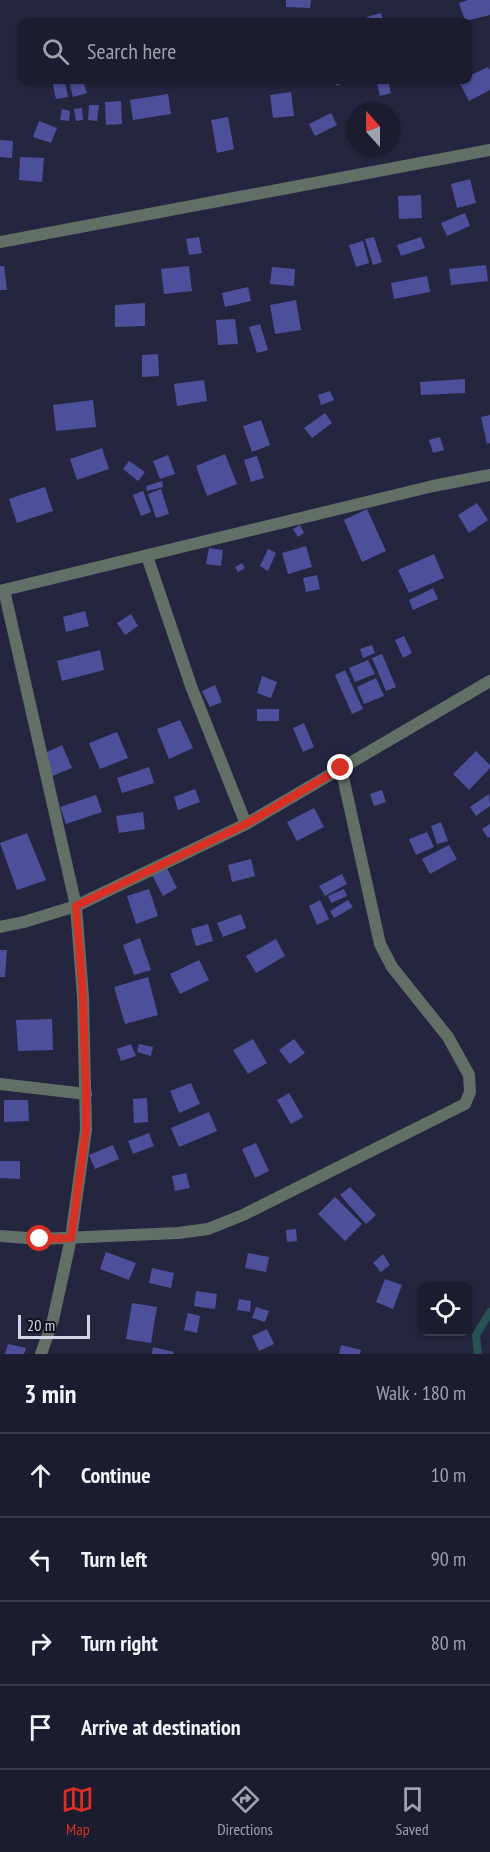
<!DOCTYPE html>
<html lang="en">
<head>
<meta charset="utf-8">
<style>
  body { margin:0; font-family:"PT Sans Narrow",sans-serif; background:#28293c; color:#f1f3f6 }
  .controls { position:absolute; right:18px; bottom:18px; display:grid; overflow:hidden; border-radius:9px; box-shadow:0 2px 4px #0004 }
  .controls button { width:54px; height:54px; display:grid; place-items:center; padding:0; border:0; border-bottom:2px solid #393a4c; background:#1b1c30; color:#f1f3f6; font:30px sans-serif }
  .compass { position:absolute; left:346px; top:102px; width:54px; height:54px; border-radius:50%; background:#1b1c30; box-shadow:0 2px 4px #0004; rotate:339deg }
  .scale { position:absolute; left:18px; bottom:15px; width:72px; box-sizing:border-box; padding-left:6px; border:3px solid #d3d5e6; border-top:0; font-size:16px; line-height:21px; white-space:nowrap; color:#d3d5e6; -webkit-text-stroke:4px #10101c; paint-order:stroke }
  .stop { position:absolute; width:18px; height:18px; margin:-14px; border:4px solid #d93025; border-radius:50%; background:#fff }
  .stop.end { background:#d93025; border-color:#fff; box-shadow:0 2px 6px #0008 }
  .list { margin:0; padding:0; list-style:none }
  h2 { display:flex; justify-content:space-between; align-items:center; height:78px; margin:0; padding:0 24px; font-size:26px }
  h2 small { font-size:20px; font-weight:400; color:#a0a1ab }
  .list li { display:grid; grid-template-columns:39px 1fr auto; gap:18px; align-items:center; box-sizing:border-box; height:84px; padding:0 24px; border-top:2px solid #393a4c }
  .list b { display:block; font-size:22px; white-space:nowrap }
  .list em { font-size:20px; font-style:normal; color:#a0a1ab }
  .icon { flex:none; width:33px; height:33px; fill:none; stroke:currentColor; stroke-width:2; stroke-linecap:round; stroke-linejoin:round }
  .map { position:relative; flex:none; width:490px; height:1354px; overflow:hidden }
  .search { position:absolute; background:#1b1c30; box-shadow:0 2px 4px #0004; left:18px; right:18px; top:18px; height:66px; display:flex; align-items:center; gap:15px; box-sizing:border-box; padding:0 21px; border-radius:9px; color:#a0a1ab; font-size:22px }
  .sheet { height:414px; background:#1b1c30 }
  nav { display:flex; justify-content:space-around; align-items:center; box-sizing:border-box; height:84px; border-top:2px solid #393a4c; background:#1b1c30; font-size:16px; color:#a0a1ab }
  nav a { display:grid; justify-items:center; gap:3px }
  nav .on { color:#d93025 }
  .map>svg:first-child { display:block }
  .lines { fill:none; stroke-linecap:round; stroke-linejoin:round }
  .stream { stroke:#265155; stroke-width:8 }
  .building { fill:#4e4f9a }
  .minor { stroke:#626f66; stroke-width:12 }
  .route { stroke:#d93025; stroke-width:8 }
</style>
</head>
<body>
<div class="map">
<svg width="490" height="1354" viewBox="0 0 490 1354">
  <rect width="100%" height="100%" fill="#242640"/>
  <g class="lines">
    <path class="stream" d="M478 1354 476 1335 490 1312"/>
  </g>
  <path class="building" d="M286 0H311L310 8 286 7Z
    M468 0H490V15L465 21 459 3Z
    M381 13 383 21H368L367 17Z
    M488 67 490 70V90L469 101 459 82 469 81V76Z
    M52 81H65L68 97 56 99Z
    M69 81H83L87 93 73 97Z
    M334 81H348L337 86Z
    M382 81H388L391 93 380 96 377 83Z
    M291 92 294 116 273 118 270 95Z
    M168 94 171 114 133 120 130 100Z
    M121 101 122 124 106 125 105 102Z
    M89 105H99L97 121 88 120Z
    M82 108 83 120 76 121 74 109Z
    M62 109 70 111 69 121 60 120Z
    M331 113 337 125 315 136 309 124Z
    M228 117 234 149 217 153 211 120Z
    M39 121 57 128 51 143 33 137Z
    M0 140 13 141 12 158 0 157Z
    M20 157 44 158 42 182 19 180Z
    M470 179 476 203 457 208 451 184Z
    M421 195 422 218 399 219 398 196Z
    M465 213 470 226 447 236 441 223Z
    M199 237 202 253 189 255 186 239Z
    M374 237 382 262 373 265 365 239Z
    M421 237 425 248 401 256 397 245Z
    M363 241 369 263 356 267 349 245Z
    M486 265 488 281 451 285 449 269Z
    M0 266H4L7 290H0Z
    M189 266 192 291 164 294 161 269Z
    M272 267 295 269 294 286 270 284Z
    M427 276 430 292 394 299 391 283Z
    M248 287 251 301 225 307 222 293Z
    M296 300 301 330 275 334 270 305Z
    M145 303V326L115 327V305Z
    M235 319 238 344 218 345 216 320Z
    M260 324 268 350 257 353 249 327Z
    M158 354 159 376 142 377V355Z
    M465 379V393L421 395 420 382Z
    M204 380 207 401 177 406 174 384Z
    M330 391 334 400 321 405 318 395Z
    M93 400 96 427 56 431 53 405Z
    M325 413 332 423 312 438 304 428Z
    M490 415V443L487 444 481 417Z
    M261 420 270 445 252 452 243 426Z
    M440 437 444 450 433 453 429 440Z
    M102 448 109 469 77 480 70 459Z
    M225 454 237 484 207 496 196 466Z
    M168 455 175 474 160 479 153 461Z
    M257 456 264 478 251 482 244 460Z
    M129 461 145 472 138 481 123 469Z
    M162 481 163 487 147 491 146 486Z
    M45 487 53 511 17 523 9 499Z
    M161 489 169 514 156 518 148 494Z
    M143 491 151 512 141 516 133 495Z
    M477 503 488 520 469 533 458 515Z
    M367 509 386 551 362 562 344 520Z
    M300 525 304 533 298 537 293 529Z
    M306 546 312 567 288 574 282 553Z
    M209 548 223 550 221 566 206 564Z
    M268 549 276 553 268 571 260 566Z
    M434 554 444 578 409 593 398 570Z
    M242 563 245 568 238 572 235 567Z
    M317 575 320 589 306 592 303 578Z
    M433 588 438 599 413 610 409 600Z
    M85 611 89 626 66 632 63 617Z
    M131 614 138 626 125 635 117 623Z
    M404 636 412 653 403 658 395 640Z
    M372 645 375 653 363 658 360 649Z
    M100 650 104 670 62 681 57 661Z
    M382 654 396 687 386 691 372 658Z
    M368 660 375 674 355 682 349 668Z
    M345 670 363 709 352 714 335 675Z
    M262 676 277 682 271 698 257 693Z
    M376 678 384 696 364 704 357 687Z
    M215 685 222 702 210 707 202 691Z
    M257 709H279V721H257Z
    M180 720 193 748 169 759 157 729Z
    M304 723 314 747 303 752 293 728Z
    M117 732 128 758 100 769 89 743Z
    M62 745 72 768 52 776 43 754Z
    M476 751 490 765V768L469 790 453 774Z
    M149 767 154 783 122 793 117 778Z
    M195 789 200 802 178 810 174 797Z
    M382 790 386 802 374 806 370 794Z
    M489 794 490 806 476 816 470 807Z
    M96 795 102 812 66 824 60 807Z
    M314 808 324 827 297 841 287 822Z
    M143 812 145 829 119 833 116 816Z
    M441 822 448 841 437 844 431 826Z
    M490 824V837L488 838 482 829Z
    M427 832 434 847 416 855 409 839Z
    M27 833 46 880 17 890 0 843Z
    M449 845 457 859 430 874 422 859Z
    M251 859 255 876 232 882 228 865Z
    M167 868 177 888 163 896 152 875Z
    M342 874 347 884 325 896 319 886Z
    M149 889 158 916 136 924 127 896Z
    M344 889 347 896 331 903 328 896Z
    M320 900 329 919 317 925 309 906Z
    M348 900 353 907 334 918 330 911Z
    M241 914 246 928 223 937 217 923Z
    M208 924 213 941 196 946 191 929Z
    M140 938 151 970 134 975 123 945Z
    M276 939 285 956 256 973 246 956Z
    M0 950H7L5 977H0Z
    M199 960 209 980 180 994 170 974Z
    M148 977 158 1015 125 1024 114 987Z
    M52 1019 53 1050 18 1051 16 1020Z
    M253 1039 267 1063 248 1074 233 1050Z
    M294 1039 305 1053 290 1064 279 1050Z
    M131 1044 136 1056 121 1061 117 1049Z
    M139 1044 153 1047 151 1056 137 1052Z
    M191 1083 200 1104 179 1113 170 1091Z
    M289 1093 303 1117 291 1124 277 1100Z
    M147 1098 148 1122 134 1123 133 1099Z
    M4 1100H28L29 1121 4 1122Z
    M209 1112 217 1131 179 1147 171 1128Z
    M149 1133 154 1146 133 1154 128 1141Z
    M256 1143 269 1171 255 1178 242 1149Z
    M113 1145 119 1159 95 1169 89 1155Z
    M0 1161H20V1179L0 1178Z
    M186 1173 190 1188 175 1191 172 1176Z
    M350 1187 376 1215 366 1224 340 1195Z
    M335 1197 362 1224 345 1241 318 1214Z
    M296 1229 297 1241 287 1242 286 1230Z
    M106 1252 136 1263 129 1280 100 1269Z
    M248 1253 269 1257 266 1272 245 1268Z
    M383 1254 390 1265 381 1272 373 1263Z
    M152 1268 174 1273 171 1288 149 1283Z
    M385 1279 402 1285 393 1309 376 1302Z
    M196 1291 217 1294 215 1309 194 1306Z
    M239 1299 251 1301 250 1312 237 1310Z
    M132 1303 157 1307 151 1343 126 1339Z
    M256 1307 269 1311 265 1322 252 1318Z
    M188 1313 200 1316 197 1333 184 1330Z
    M267 1329 274 1344 259 1351 252 1336Z
    M8 1344 26 1348 24 1354H5Z
    M341 1345 361 1350 360 1354H339Z
    M153 1347 174 1352 173 1354H152Z"/>
  <g class="lines">
    <path class="minor" d="M0 242 490 150
      M147 556 191 686 246 824
      M4 590 76 906 83 997 86 1130 71 1238 53 1320 41 1354
      M0 591 433 486 490 475
      M0 927 24 922 76 906 246 824 490 681
      M0 1084 86 1094
      M0 1236 40 1239 178 1233 208 1229 243 1215 465 1104 470 1092 469 1075 448 1037 392 967 380 944 341 768"/>
  </g>
  <g class="lines">
    <path class="route" d="M40 1239 71 1238 86 1130V1094L83 997 76 906 246 824 341 768"/>
  </g>
</svg>
<div class="controls">
<button><svg class="icon" aria-label="locate" viewBox="0 0 24 24"><circle cx="12" cy="12" r="6"/><path d="M12 2v4M12 18v4M2 12h4M18 12h4"/></svg></button>
</div>
<svg class="compass" viewBox="-18 -18 36 36"><path d="M0-13l5 13h-10z" fill="#e53935"/><path d="M0 13l5-13h-10z" fill="#a0a1ab"/></svg>
<div class="scale">20 m</div>
<div class="stop" style="left:40px;top:1239px"></div>
<div class="stop end" style="left:341px;top:768px"></div>
<div class="search"><svg class="icon" aria-label="search" viewBox="0 0 24 24"><circle cx="10" cy="10" r="6"/><path d="M15 15l6 6"/></svg>Search here</div>
</div>
<section class="sheet">
<h2>3 min<small>Walk · 180 m</small></h2>
<ul class="list">
<li><svg class="icon" aria-label="ahead" viewBox="0 0 24 24"><path d="M12 20V5M6 11l6-6 6 6"/></svg><div><b>Continue</b></div><em>10 m</em></li>
<li><svg class="icon" aria-label="left" viewBox="0 0 24 24"><path d="M17 20v-9H6M10 6l-5 5 5 5"/></svg><div><b>Turn left</b></div><em>90 m</em></li>
<li><svg class="icon" aria-label="right" viewBox="0 0 24 24"><path d="M7 20v-9h11M14 6l5 5-5 5"/></svg><div><b>Turn right</b></div><em>80 m</em></li>
<li><svg class="icon" aria-label="arrive" viewBox="0 0 24 24"><path d="M6 21V4h12l-3 4 3 4H6"/></svg><div><b>Arrive at destination</b></div></li>
</ul>
</section>
<nav>
<a class="on"><svg class="icon" aria-label="map" viewBox="0 0 24 24"><path d="M3 6l6-2 6 2 6-2v14l-6 2-6-2-6 2zM9 4v14M15 6v14"/></svg>Map</a>
<a><svg class="icon" aria-label="directions" viewBox="0 0 24 24"><path d="M12 3l9 9-9 9-9-9zM9 14v-3h6M13 9l2 2-2 2"/></svg>Directions</a>
<a><svg class="icon" aria-label="saved" viewBox="0 0 24 24"><path d="M7 4h10v16l-5-4-5 4z"/></svg>Saved</a>
</nav>
</body>
</html>
